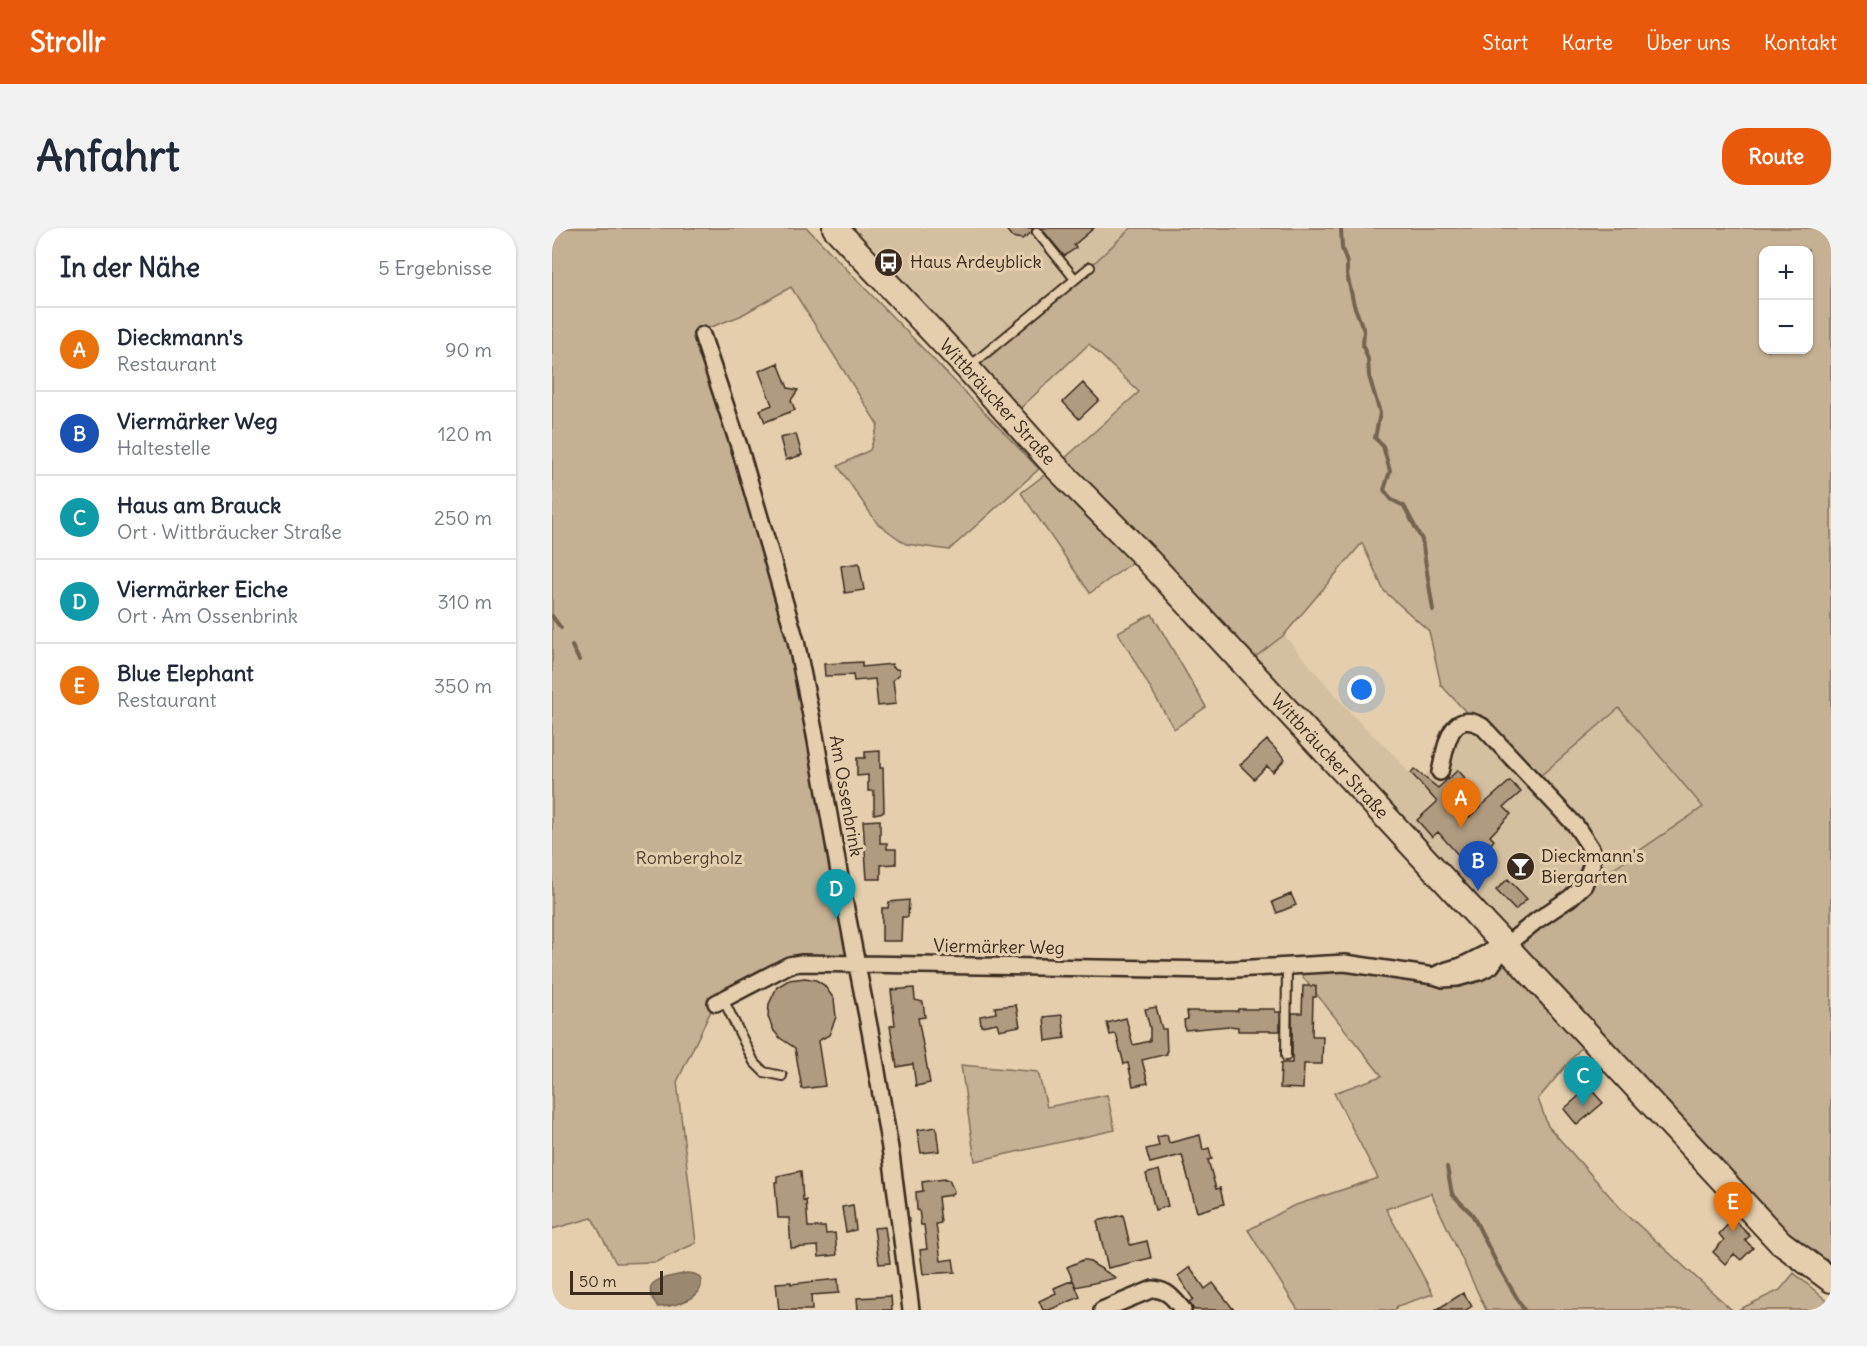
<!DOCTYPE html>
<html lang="de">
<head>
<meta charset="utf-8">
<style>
  body { margin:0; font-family:Delius,sans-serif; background:#f2f2f3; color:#1f2937 }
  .controls { position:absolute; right:18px; top:18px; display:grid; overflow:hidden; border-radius:12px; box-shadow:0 2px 4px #0004 }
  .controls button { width:54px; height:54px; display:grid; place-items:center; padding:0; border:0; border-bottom:2px solid #e0e1e3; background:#fff; color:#1f2937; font:30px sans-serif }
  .scale { position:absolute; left:18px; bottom:15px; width:93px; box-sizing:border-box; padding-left:6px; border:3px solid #3b2a1e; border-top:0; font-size:16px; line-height:21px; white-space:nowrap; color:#3b2a1e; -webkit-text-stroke:4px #e4cead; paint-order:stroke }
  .you { position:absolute; left:810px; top:462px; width:21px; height:21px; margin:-15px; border:4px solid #fff; border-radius:50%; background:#1a73e8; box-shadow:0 0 0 9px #1a73e833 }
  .badge { display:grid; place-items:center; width:39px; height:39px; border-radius:50%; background:#ea580c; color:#fff; font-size:20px; font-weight:700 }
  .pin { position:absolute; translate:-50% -50px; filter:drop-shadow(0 2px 3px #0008) }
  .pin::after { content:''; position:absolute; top:32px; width:21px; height:18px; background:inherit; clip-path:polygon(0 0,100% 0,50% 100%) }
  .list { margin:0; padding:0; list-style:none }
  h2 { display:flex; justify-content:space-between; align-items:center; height:78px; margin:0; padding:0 24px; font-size:26px }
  h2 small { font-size:20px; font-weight:400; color:#747a83 }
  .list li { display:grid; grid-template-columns:39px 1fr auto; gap:18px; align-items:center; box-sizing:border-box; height:84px; padding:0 24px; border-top:2px solid #e0e1e3 }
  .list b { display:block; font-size:22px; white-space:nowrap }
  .list p { margin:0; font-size:20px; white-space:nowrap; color:#747a83 }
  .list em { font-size:20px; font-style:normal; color:#747a83 }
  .map { position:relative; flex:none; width:1279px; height:1082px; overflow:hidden; border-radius:24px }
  header { display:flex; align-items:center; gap:36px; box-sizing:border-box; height:84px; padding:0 30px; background:#ea580c; color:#fff }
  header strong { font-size:28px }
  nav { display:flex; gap:33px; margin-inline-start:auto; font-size:21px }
  .intro { display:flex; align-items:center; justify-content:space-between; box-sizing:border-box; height:144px; padding:0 36px }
  h1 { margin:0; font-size:42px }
  .button { padding:15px 27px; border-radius:24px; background:#ea580c; color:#fff; font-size:21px; font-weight:700 }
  main { display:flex; gap:36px; padding:0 36px }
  aside { flex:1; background:#fff; border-radius:24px; box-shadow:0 2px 4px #0004 }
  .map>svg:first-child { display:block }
  .built { fill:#d4bfa0 }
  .green { fill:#c5b093; stroke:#806d58; stroke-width:1.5; fill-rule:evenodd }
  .water { fill:#9a886f; stroke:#74624f; stroke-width:1.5 }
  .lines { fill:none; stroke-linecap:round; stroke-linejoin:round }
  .stream { stroke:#74624f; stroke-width:4 }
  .building { fill:#b09b80; stroke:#3b2a1e; stroke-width:1.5 }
  .service-casing { stroke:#3b2a1e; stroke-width:12 }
  .minor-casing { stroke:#3b2a1e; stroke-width:20 }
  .primary-casing { stroke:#3b2a1e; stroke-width:28 }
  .service { stroke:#e4cead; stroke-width:8 }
  .minor { stroke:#e4cead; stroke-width:15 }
  .primary { stroke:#e4cead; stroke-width:24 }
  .labels { text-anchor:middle; stroke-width:6; stroke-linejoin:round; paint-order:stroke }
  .poi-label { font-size:18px; fill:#3b2a1e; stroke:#e4cead; text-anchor:start }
  .street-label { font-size:18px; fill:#3b2a1e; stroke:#e4cead }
  .park-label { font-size:18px; fill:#503e30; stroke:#e4cead }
</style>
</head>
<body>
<header>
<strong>Strollr</strong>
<nav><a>Start</a><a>Karte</a><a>Über uns</a><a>Kontakt</a></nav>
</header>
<div class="intro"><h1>Anfahrt</h1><a class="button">Route</a></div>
<main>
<aside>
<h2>In der Nähe<small>5 Ergebnisse</small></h2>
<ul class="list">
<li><span class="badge" style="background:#e8710a">A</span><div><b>Dieckmann's</b><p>Restaurant</p></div><em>90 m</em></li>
<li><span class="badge" style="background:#1a4fb4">B</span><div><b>Viermärker Weg</b><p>Haltestelle</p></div><em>120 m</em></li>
<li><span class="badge" style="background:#0f9aa8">C</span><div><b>Haus am Brauck</b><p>Ort · Wittbräucker Straße</p></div><em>250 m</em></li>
<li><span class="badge" style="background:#0f9aa8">D</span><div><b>Viermärker Eiche</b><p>Ort · Am Ossenbrink</p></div><em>310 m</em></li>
<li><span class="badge" style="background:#e8710a">E</span><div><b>Blue Elephant</b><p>Restaurant</p></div><em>350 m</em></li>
</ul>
</aside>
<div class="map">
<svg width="1279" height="1082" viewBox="0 0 1279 1082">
  <rect width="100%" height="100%" fill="#e4cead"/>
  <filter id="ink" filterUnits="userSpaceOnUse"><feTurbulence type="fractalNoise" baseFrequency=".0167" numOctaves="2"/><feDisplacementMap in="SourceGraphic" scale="12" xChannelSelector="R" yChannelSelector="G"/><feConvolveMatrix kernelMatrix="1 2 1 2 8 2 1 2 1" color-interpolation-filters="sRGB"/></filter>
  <g filter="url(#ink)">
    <path class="built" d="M283 0H579L538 39 415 140Z
      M732 407 801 488 843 528 866 555 881 539 892 506 913 483 987 549 1067 480 1151 580 1018 670 953 718 693 437Z"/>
    <path class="green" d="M0 0H255L487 241 397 322 354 316 325 295 286 238 318 222 326 197 239 59 188 88 143 105 185 226 227 374 257 505 279 644 297 730 236 739 166 768 125 854 144 1015 104 1034 64 1035 40 990 0 1001Z
      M579 0H1279V1052L1038 809 986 871 996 898 1071 983 1180 1082H934L879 965 834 981 881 1066 845 1078 843 1082H746L696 1002 741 978 826 950 782 865 830 848 742 738 891 751 1018 670 1151 579 1067 480 987 549 913 483 889 457 877 403 832 363 810 315 732 407 693 437 591 327 538 365 469 265 504 238 587 164 537 116 459 189 415 140 538 39ZM1212 22H1256V122H1212Z
      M600 386 654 479 622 501 566 404Z
      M409 837 486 844 495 879 555 867 563 902 423 933Z
      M1242 1045 1279 1076V1082H1186L1228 1062Z"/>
    <path class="water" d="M135 1045 143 1046 149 1051C149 1054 150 1058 148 1061 144 1073 117 1079 106 1079 83 1048 118 1050 135 1045Z"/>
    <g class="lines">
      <path class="stream" d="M789 0 790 20 795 35V46L802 77 812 103 811 118 816 131 817 148 828 185 823 210 831 218 838 243 832 262 840 272 852 278 870 312 881 382
        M0 388 9 400
        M20 418 27 432
        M895 939 900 966 920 986 945 1036 972 1082"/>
    </g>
    <path class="building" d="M453 0H481L479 5 470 11 460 9Z
      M489 0H542L522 17 524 20 512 28Z
      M226 135 236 160 246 162 239 172 243 182 213 194 208 182 220 177 207 143Z
      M531 155 547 172 527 191 511 174Z
      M244 206 250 227 234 232 228 210Z
      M307 335 312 362 293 365 289 338Z
      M310 434V439L340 436V439L347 442V447L341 452 344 476 326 478 323 451 302 453 301 447 273 448 272 436Z
      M715 512 733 531 721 544 715 538 702 551 688 537Z
      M328 523V540H331L332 584 322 586V563H316V547L305 548V530H313V524Z
      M862 541 886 560 906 542 913 550 896 565 917 589 958 553 969 564 952 579 959 586 938 608 942 612 937 619 940 623 934 629 943 638 933 648 919 633 915 637 886 604 880 609 865 592 885 574 859 545Z
      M328 592V615H335V621H344V636L329 637V651H315L311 593Z
      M956 651 975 671 963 682 944 662Z
      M739 666 744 677 725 685 720 674Z
      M357 672 356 689H350L349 713H330V680H336L337 674Z
      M253 750 264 752 272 757 282 771 284 789 277 807 266 813 273 858 250 861 243 820 228 810 222 803 216 789 217 776 225 759 237 752Z
      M751 758H764V769H761L760 808H771L770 836H752L751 861 728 860 729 835H740V785H750Z
      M362 760 363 772 371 774 373 789 366 790 378 855 364 858 361 836 345 839 338 798 343 797 339 762Z
      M464 777 468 798 447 802 445 795 429 798 428 788 444 785 443 779Z
      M604 779 610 801H614L615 826 590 832 596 855 581 858 576 835 572 836 564 806 558 807 555 795 574 790 581 817 598 813V800L593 781Z
      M686 781H723V784H728V803H686V799L677 798 633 802 632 792 636 791 635 783H686Z
      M510 787 513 810 494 813 492 789Z
      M1037 859 1051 875 1025 897 1012 881Z
      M384 899 387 923 369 925 365 902Z
      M615 907 617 915 648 907 651 922 657 920 660 931 656 932 664 961 668 960 672 976 645 984 630 927 598 935 594 921 607 918 605 909Z
      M607 942 616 978 603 982 594 946Z
      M249 943 251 973 254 972 256 999H273L274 1006 283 1005 285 1027 267 1029 266 1018 239 1020 237 990H226L223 954H225V948Z
      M392 951V952H397L402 963 399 967 386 969 389 995 384 996 389 1033 401 1031 403 1044 371 1046 368 1022 375 1021 372 997H369L367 982H365L364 964 371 963 370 954Z
      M301 977 304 1002 294 1004 290 979Z
      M571 987 578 1017 595 1013 599 1030 556 1040 545 993Z
      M1181 991 1198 1008 1193 1012 1201 1020 1189 1032 1182 1026 1173 1036 1161 1024 1172 1012 1167 1006Z
      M333 999 338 1035 327 1036 322 1000Z
      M531 1032H535L564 1050 524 1059 515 1039Z
      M638 1039 653 1061 661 1055 682 1082H642L637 1074 641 1071 626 1048Z
      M286 1051 287 1065 259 1067 260 1082H227L224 1055 239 1054V1056Z
      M521 1052 528 1069 497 1082H491L487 1073 504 1065 502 1060Z
      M911 1065 920 1078 914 1082H884Z
      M339 1068 340 1082H306L305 1070Z"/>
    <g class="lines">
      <defs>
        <path id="service" d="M485 4 523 51
          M417 139 538 39
          M171 771 202 834 212 844 230 848
          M734 828 735 739"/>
        <path id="minor" d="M150 107 188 221 244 413 263 507 290 661 319 808 339 926 359 1082
          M882 748C891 742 900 741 909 738 925 731 937 722 953 718
          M164 775 237 737 249 735 665 742 793 735 882 748 891 751 905 750 927 744 939 738 953 718 984 693 1018 670 1032 657 1040 636V622L1024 598 930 498C897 480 894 520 888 544
          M550 1082 601 1061C616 1062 622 1071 631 1082"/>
        <g id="primary">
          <path id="s1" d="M283 0 415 140 504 239 591 327 1228 1014 1279 1052"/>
        </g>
      </defs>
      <use href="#service" class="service-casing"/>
      <use href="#minor" class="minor-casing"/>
      <use href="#primary" class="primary-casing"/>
      <use href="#service" class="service"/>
      <use href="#minor" class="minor"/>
      <use href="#primary" class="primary"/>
    </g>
  </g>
  <defs>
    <symbol id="bus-disc" viewBox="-11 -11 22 22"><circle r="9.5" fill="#3b2a1e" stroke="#e4cead"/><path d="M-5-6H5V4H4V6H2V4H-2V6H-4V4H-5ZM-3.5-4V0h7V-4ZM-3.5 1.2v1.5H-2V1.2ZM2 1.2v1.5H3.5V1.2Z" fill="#fff"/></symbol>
    <symbol id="bar-disc" viewBox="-11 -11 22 22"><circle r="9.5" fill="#3b2a1e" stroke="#e4cead"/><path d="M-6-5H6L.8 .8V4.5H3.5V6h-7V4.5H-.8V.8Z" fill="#fff"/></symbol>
  </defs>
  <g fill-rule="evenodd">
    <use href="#bus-disc" x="320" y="18" width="33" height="33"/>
    <use href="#bar-disc" x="952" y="622" width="33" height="33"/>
  </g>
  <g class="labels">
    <g class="poi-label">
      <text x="358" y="40">Haus Ardeyblick</text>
      <text x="989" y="634">Dieckmann's<tspan x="989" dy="21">Biergarten</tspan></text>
    </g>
    <g class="street-label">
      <text dy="6" stroke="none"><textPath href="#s1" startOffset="238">Wittbräucker Straße</textPath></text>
      <text dy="6" stroke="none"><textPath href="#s1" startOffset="724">Wittbräucker Straße</textPath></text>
      <text transform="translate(294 568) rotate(80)" y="6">Am Ossenbrink</text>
      <text transform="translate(447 719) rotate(1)" y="6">Viermärker Weg</text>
    </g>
    <g class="park-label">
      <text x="137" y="636">Rombergholz</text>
    </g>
  </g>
</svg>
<div class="controls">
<button>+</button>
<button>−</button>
</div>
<div class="scale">50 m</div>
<div class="you"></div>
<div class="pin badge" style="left:909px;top:600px;background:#e8710a">A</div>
<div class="pin badge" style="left:926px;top:663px;background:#1a4fb4">B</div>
<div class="pin badge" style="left:1031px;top:878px;background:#0f9aa8">C</div>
<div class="pin badge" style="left:284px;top:691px;background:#0f9aa8">D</div>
<div class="pin badge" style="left:1181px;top:1004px;background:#e8710a">E</div>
</div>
</main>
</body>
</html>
